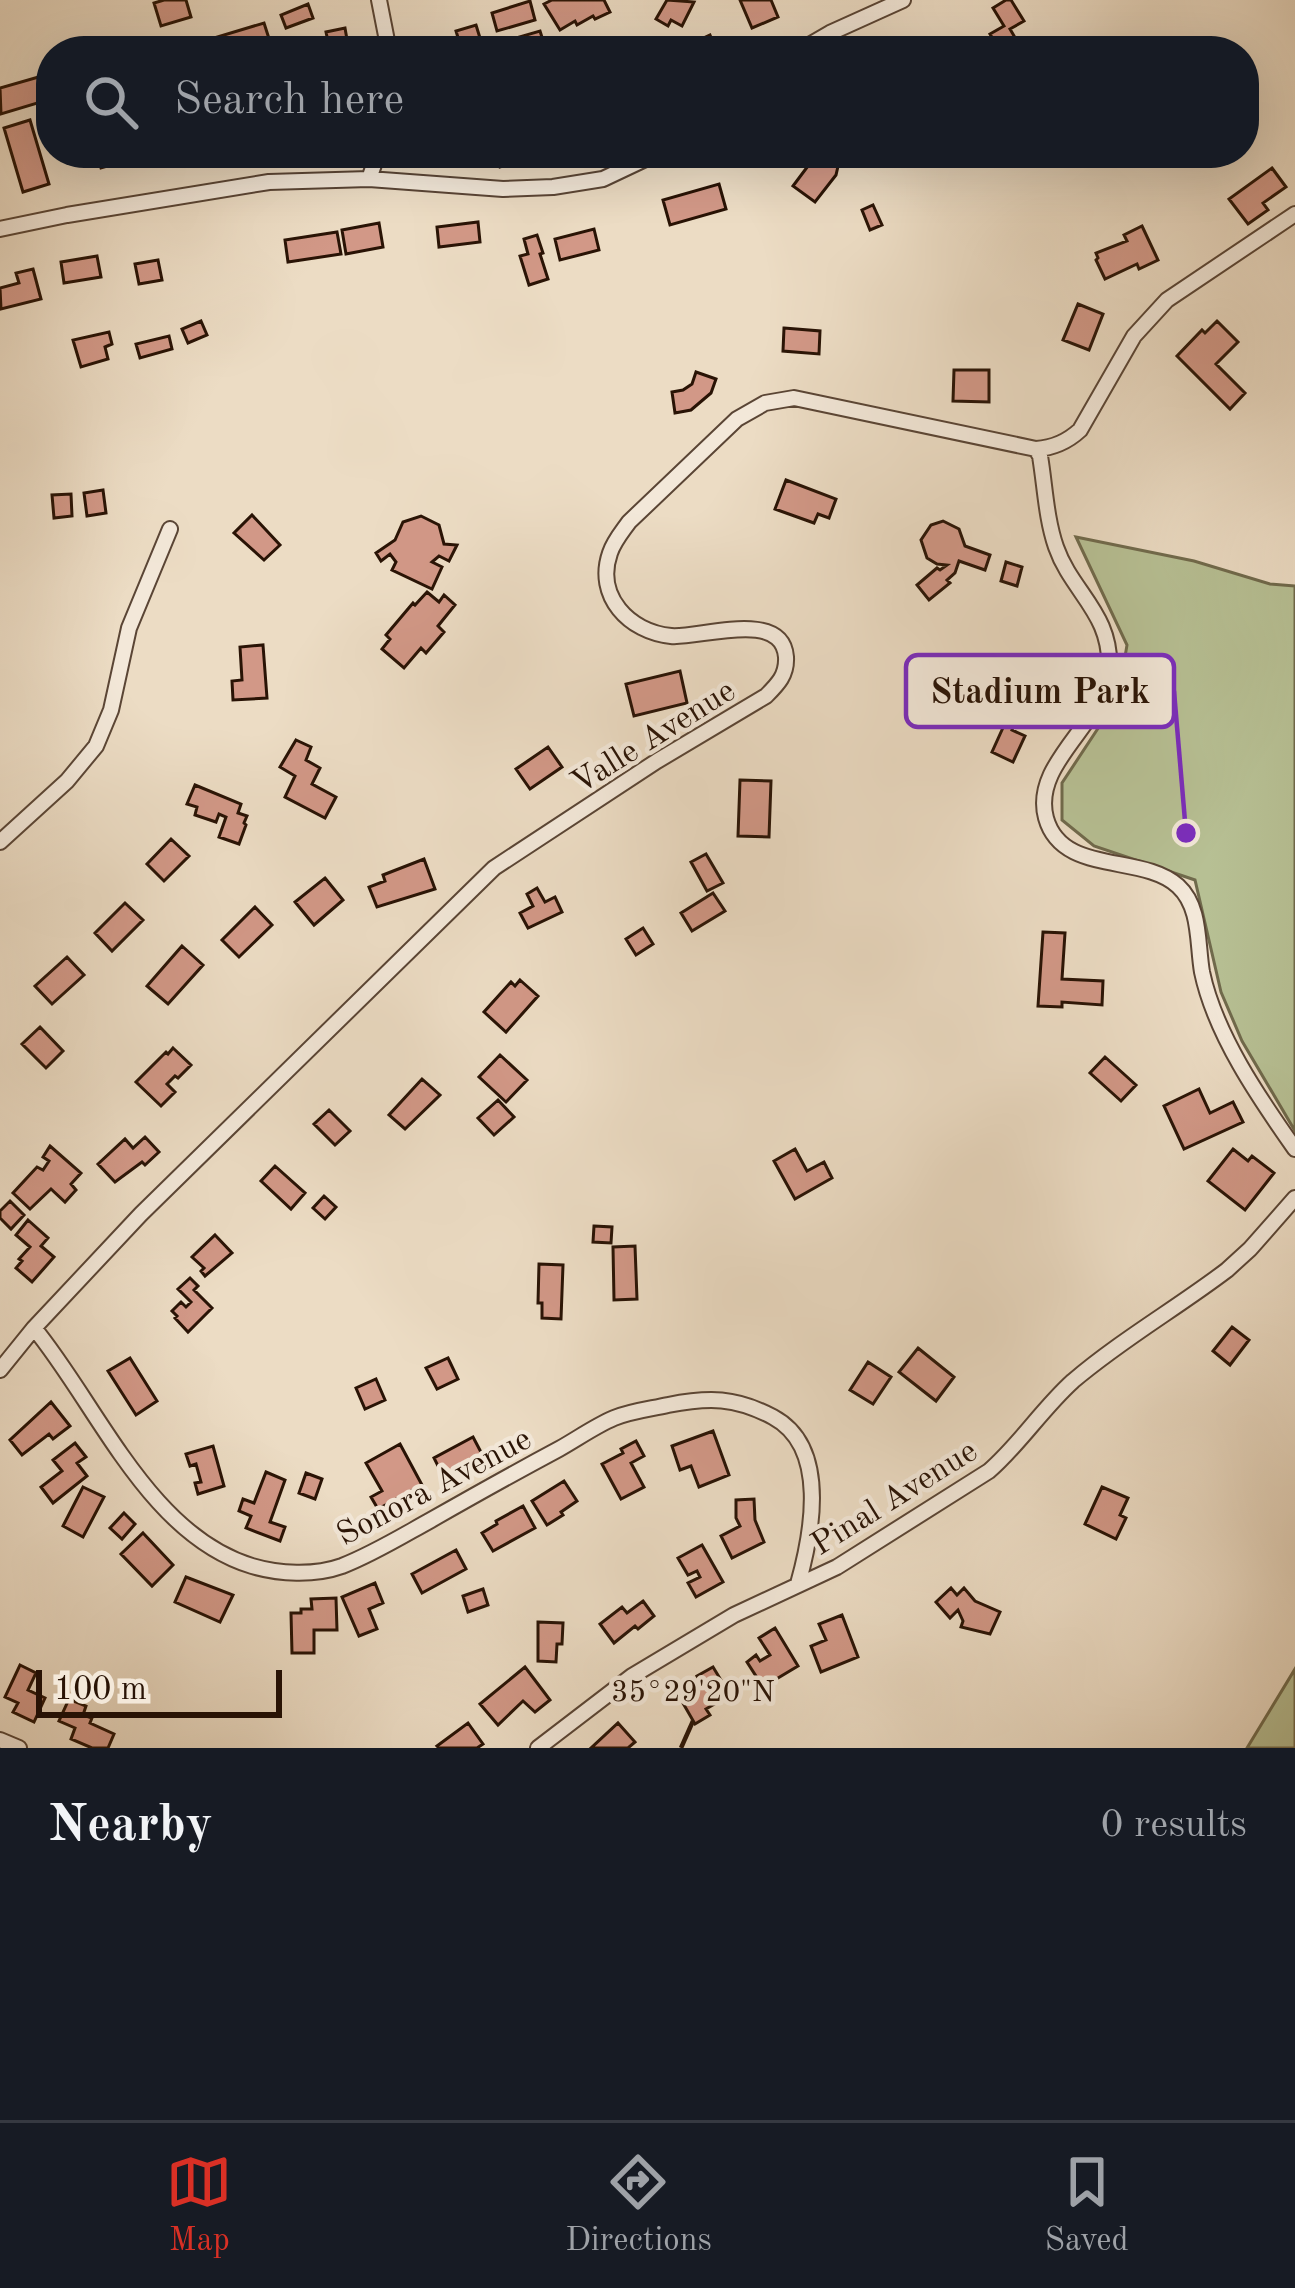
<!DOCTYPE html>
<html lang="en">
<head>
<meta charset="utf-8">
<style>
  body { margin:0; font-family:"Old Standard TT",serif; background:#242831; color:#f1f3f6 }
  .scale { position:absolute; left:36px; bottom:30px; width:246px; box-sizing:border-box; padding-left:12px; border:6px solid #291305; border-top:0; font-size:33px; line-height:42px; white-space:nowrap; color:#291305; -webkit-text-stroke:9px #f3e8d9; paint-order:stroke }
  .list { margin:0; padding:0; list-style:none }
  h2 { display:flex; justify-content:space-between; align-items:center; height:156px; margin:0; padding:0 48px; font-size:51px }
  h2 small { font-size:39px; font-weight:400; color:#9ea1a6 }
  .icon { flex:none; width:66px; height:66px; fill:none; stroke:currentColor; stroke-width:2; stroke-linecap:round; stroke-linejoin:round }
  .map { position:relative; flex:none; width:1295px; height:1748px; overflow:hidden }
  .search { position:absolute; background:#171b24; box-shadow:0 12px 48px #0002; left:36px; right:36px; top:36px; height:132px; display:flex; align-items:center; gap:30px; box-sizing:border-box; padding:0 42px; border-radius:48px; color:#9ea1a6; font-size:45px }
  .sheet { height:372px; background:#171b24 }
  nav { display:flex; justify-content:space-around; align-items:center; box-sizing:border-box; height:168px; border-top:3px solid #363941; background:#171b24; font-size:33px; color:#9ea1a6 }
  nav a { display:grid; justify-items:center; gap:6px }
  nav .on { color:#d93025 }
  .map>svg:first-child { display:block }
  .green { fill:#b7c094; stroke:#706a4c; stroke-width:3 }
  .building { fill:#d29887; stroke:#291305; stroke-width:3 }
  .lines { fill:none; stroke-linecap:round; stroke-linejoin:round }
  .minor-casing { stroke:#5a4535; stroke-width:18 }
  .minor { stroke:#f3e8d9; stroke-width:14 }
  .ticks { fill:none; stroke:#291305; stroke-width:4.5 }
  .labels { text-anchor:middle; stroke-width:9; stroke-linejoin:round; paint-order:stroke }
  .street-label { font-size:33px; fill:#291305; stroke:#f3e8d9 }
  .ticks-label { font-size:30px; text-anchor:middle; fill:#291305; stroke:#f3e8d9; stroke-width:9; stroke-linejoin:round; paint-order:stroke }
  .leader { fill:none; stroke:#7b2cbf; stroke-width:4.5 }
  .callout-dot { fill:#7b2cbf; stroke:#f3e8d9; stroke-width:4.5 }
  .callout { fill:#f3e8d9; stroke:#7b2cbf; stroke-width:4.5 }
  .callout-label { font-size:36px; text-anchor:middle; font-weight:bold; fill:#291305 }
</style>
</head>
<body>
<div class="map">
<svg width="1295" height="1748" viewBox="0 0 1295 1748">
  <rect width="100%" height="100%" fill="#ecdcc4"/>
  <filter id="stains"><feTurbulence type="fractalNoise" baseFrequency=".00167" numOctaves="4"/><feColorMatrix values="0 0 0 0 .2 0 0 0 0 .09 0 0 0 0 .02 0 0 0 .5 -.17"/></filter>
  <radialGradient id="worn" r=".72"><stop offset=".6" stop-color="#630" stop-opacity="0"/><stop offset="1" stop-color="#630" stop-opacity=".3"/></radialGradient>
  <path class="green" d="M1076 537 1194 561 1270 584 1295 586V1131L1242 1041 1221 992 1195 880 1094 846 1062 820V783L1118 698 1127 645Z
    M1295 1669V1748H1247Z"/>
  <path class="building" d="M164 0H186L191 17 161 26 154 3Z
    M552 0H604L610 12 595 19 593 16 577 25 575 21 560 30 544 4Z
    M667 0 694 2 682 26 671 20 668 26 656 19Z
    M740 0H771L778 17 752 28Z
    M1006 0H1011L1024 21 1010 29 1020 46 1012 51H1000L990 34 1004 26 993 8Z
    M530 1 535 20 497 31 492 13Z
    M308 4 313 18 286 28 281 15Z
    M264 23 273 51H218L214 38Z
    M476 25 484 51H462L456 31Z
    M345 28 349 51H330L326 32Z
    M540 31 546 50 504 51 502 42Z
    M710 35 714 44 724 40 729 51H675Z
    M49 74 51 99 1 114 0 88Z
    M30 120 49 184 23 192 4 128Z
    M97 153H139L131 155 132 159 101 168Z
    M414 153H453L451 165 413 157Z
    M496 153H523L525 160 500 167Z
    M814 153H841L836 175 815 202 793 186 811 162Z
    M1272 168 1286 187 1263 203 1268 210 1248 224 1229 199Z
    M719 184 726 209 670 225 663 200Z
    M873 205 882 225 870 230 862 210Z
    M478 222 480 242 439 247 437 227Z
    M379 223 383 247 346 254 342 230Z
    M1142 226 1158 260 1139 269 1137 264 1105 279 1096 260 1098 258 1096 253 1127 241 1124 235Z
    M594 229 599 250 560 260 555 239Z
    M337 232 341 254 288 262 285 240Z
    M537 235 543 253 540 254 548 279 529 285 520 256 528 254 524 239Z
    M97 256 101 277 64 283 61 262Z
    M158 260 162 280 139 284 135 264Z
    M33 269 41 299 1 309 0 288 19 283 16 273Z
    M1078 304 1103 314 1089 350 1063 340Z
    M201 321 207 335 188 343 182 329Z
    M1217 321 1238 342 1216 364 1245 393 1230 409 1177 356 1202 330 1205 333Z
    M784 328 820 331 819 354 783 351Z
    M109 332 112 344 105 347 108 359 81 367 73 340Z
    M169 336 172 349 140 358 136 344Z
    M954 370H989V402L953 401Z
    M696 372 716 379 711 393 691 410 675 413 672 392 683 390 692 384Z
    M786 480 836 499 829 518 818 514 814 523 775 509Z
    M103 490 106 513 87 516 84 493Z
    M71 494 72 516 54 518 52 495Z
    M252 515 280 545 264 560 234 533Z
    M421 516 439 525 444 544 457 545 449 561 439 556 432 562 442 567 432 589 392 570 396 562 390 554 381 561 376 553 395 540 403 522Z
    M943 521 959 529 965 546 990 555 985 570 959 561 955 573 947 580 950 583 929 600 917 585 937 568 940 570 947 565 937 564 927 558 921 540 931 525Z
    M1006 562 1022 567 1017 586 1001 581Z
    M427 592 439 602 444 595 455 605 438 626 444 632 426 653 421 648 404 668 382 649 390 639 386 635 413 603 415 605Z
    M263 645 267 698 233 700 232 681 242 680 240 647Z
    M1008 656 1039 670 1012 730 1025 736 1013 762 992 752 1006 721 1004 720 1001 727 988 721 991 714 981 715 979 709 986 705 990 696 986 694 995 674 999 676Z
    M680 671 687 703 634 716 626 684Z
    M296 740 311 747 306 760 320 768 312 784 336 797 325 818 285 797 295 776 280 767Z
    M548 747 562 767 530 789 516 769Z
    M740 780 771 781 769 837 738 836Z
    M195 785 241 804 238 813 247 816 244 823 246 825 239 844 219 837 226 817 219 814 216 822 195 815 197 807 187 804Z
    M171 839 189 856 164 881 147 864Z
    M706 854 723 883 707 891 691 862Z
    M424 859 435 889 377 907 369 887 385 881 383 875Z
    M325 878 343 900 314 925 295 902Z
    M537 888 545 902 555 897 562 912 528 928 520 913 533 906 527 894Z
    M713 893 725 911 692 931 681 913Z
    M125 903 143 920 112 951 95 933Z
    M255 907 272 925 239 957 222 940Z
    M643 928 653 944 636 955 626 939Z
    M1043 932 1065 933 1062 979 1103 981 1102 1005 1062 1002V1007L1038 1006Z
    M182 946 203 965 168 1004 147 986Z
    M67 957 84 975 52 1004 35 986Z
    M520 980 538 996 506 1032 484 1012 511 982 515 986Z
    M40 1027 63 1051 46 1068 22 1044Z
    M173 1048 191 1065 178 1078 175 1076 167 1084 175 1092 161 1106 136 1082 166 1052 168 1054Z
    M500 1055 527 1080 506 1102 479 1077Z
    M1105 1057 1136 1085 1121 1101 1090 1073Z
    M422 1079 440 1095 405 1129 389 1115Z
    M1199 1089 1210 1113 1233 1102 1243 1122 1184 1149 1164 1106Z
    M498 1100 514 1117 494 1135 478 1118Z
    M329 1110 350 1131 335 1145 314 1124Z
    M145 1137 159 1152 145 1165 142 1162 115 1182 98 1164 125 1139 133 1148Z
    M50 1146 81 1173 71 1184 76 1190 65 1202 51 1189 30 1209 13 1193 37 1167 43 1170 49 1161 43 1157Z
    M795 1149 807 1171 824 1162 832 1178 795 1199 774 1161Z
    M1233 1149 1248 1161 1252 1156 1274 1173 1245 1210 1208 1181Z
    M275 1166 305 1193 291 1209 261 1181Z
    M324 1196 336 1207 325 1219 313 1208Z
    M10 1201 24 1215 11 1229 0 1218V1211Z
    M28 1220 48 1238 41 1246 54 1257 32 1282 16 1268 22 1261 19 1259 30 1247 16 1235Z
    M594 1226 612 1227 611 1243 593 1242Z
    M215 1235 232 1253 205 1276 201 1271 204 1268 192 1257Z
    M635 1246 637 1299 614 1300 613 1247Z
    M539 1264 563 1265 561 1319 542 1318V1303H538Z
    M190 1278 198 1286 194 1290 212 1308 188 1332 175 1318 177 1316 172 1311 181 1302 186 1307 191 1302 178 1289Z
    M1232 1327 1249 1340 1230 1365 1213 1351Z
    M918 1348 954 1377 936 1401 899 1372Z
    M130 1358 157 1401 136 1415 108 1371Z
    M448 1358 458 1379 437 1389 426 1368Z
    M868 1362 891 1377 873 1404 850 1390Z
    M376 1379 385 1400 365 1409 356 1388Z
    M51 1402 70 1426 53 1439 49 1434 22 1455 10 1440Z
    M713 1431 729 1475 699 1487 691 1466 680 1470 672 1446Z
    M473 1437 483 1456 450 1474 448 1471 442 1474 434 1458Z
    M636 1441 644 1456 631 1463 644 1487 621 1499 602 1464 623 1453 621 1449Z
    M75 1443 86 1457 77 1463 87 1476 53 1503 41 1487 62 1471 53 1460Z
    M400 1444 422 1485 378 1509 371 1497 382 1491 366 1463Z
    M213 1446 224 1486 198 1494 195 1483 201 1482 196 1464 190 1466 186 1454Z
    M266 1472 285 1480 270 1522 285 1527 280 1541 246 1528 251 1516 239 1511 243 1499 254 1503Z
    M306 1473 322 1479 315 1499 299 1493Z
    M564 1481 577 1501 561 1512 563 1515 547 1525 532 1501Z
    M83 1487 104 1497 83 1537 63 1526Z
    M1102 1487 1128 1498 1120 1515 1126 1518 1116 1539 1085 1524Z
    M754 1499 755 1520 764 1542 732 1558 721 1536 740 1526 736 1518V1500Z
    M523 1506 535 1528 493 1551 482 1533 497 1524 496 1521Z
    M124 1513 135 1524 122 1539 110 1528Z
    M143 1533 173 1565 152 1586 121 1554Z
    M702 1545 723 1582 696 1597 688 1583 700 1577 697 1571 688 1575 678 1558Z
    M456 1550 466 1569 422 1593 412 1574Z
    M186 1577 233 1595 220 1622 175 1602Z
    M375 1583 383 1603 369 1609 377 1629 359 1636 342 1597Z
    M951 1588 957 1595 964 1588 975 1601 1000 1612 990 1634 961 1627 963 1621 958 1610 950 1618 936 1602Z
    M483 1589 488 1605 468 1612 463 1596Z
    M336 1598 337 1630H314V1653H292L291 1613H301V1609H312L311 1599Z
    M643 1601 654 1616 638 1629 635 1626 614 1643 600 1624 622 1607 627 1613Z
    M842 1615 858 1657 821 1672 811 1646 826 1640 819 1624Z
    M538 1622 563 1623 562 1644H557L556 1662 538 1661Z
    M775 1628 798 1666 763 1687 747 1662 756 1655 760 1661 770 1655 759 1638Z
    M20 1665 36 1673 28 1690 45 1698 34 1722 13 1712 18 1703 5 1697Z
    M525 1667 550 1700 535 1712 523 1701 498 1725 480 1704Z
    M713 1667 730 1695 706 1709 710 1715 695 1724 680 1698 686 1694 682 1687 695 1680 699 1686 702 1684 697 1676Z
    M69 1699 86 1706 83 1715 92 1718 90 1723 114 1734 108 1748H92L71 1739 75 1728 59 1721Z
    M468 1723 483 1744 477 1748H439L437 1746Z
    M618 1723 635 1742 628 1748H591Z"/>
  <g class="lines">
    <defs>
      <path id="minor" d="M379 0 389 51
        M799 51 830 33 903 0
        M369 179 378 153
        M0 229 67 215 269 182 369 179 503 189 553 187 603 179 658 153
        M1036 449 1040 456C1045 486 1046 518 1056 547 1072 593 1113 614 1109 671 1105 723 1031 763 1046 818 1062 876 1142 853 1178 886 1201 907 1197 943 1202 972 1215 1034 1259 1098 1295 1149
        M0 842 67 781 96 746 111 710 129 628 170 529
        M34 1328C98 1406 149 1535 252 1566 279 1574 314 1576 342 1566 373 1554 402 1536 431 1520 473 1496 516 1472 559 1449 577 1439 595 1426 614 1418 631 1411 650 1409 668 1405 709 1397 735 1397 773 1417 829 1447 812 1534 798 1584
        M0 1370 34 1328 141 1214 494 868 657 761 766 696C778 684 787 675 786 657 782 608 698 639 671 636 629 632 595 596 610 553 614 541 622 532 629 522L737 419 765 403 794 398 1036 449C1053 448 1067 442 1080 430L1134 336 1167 300 1295 214
        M0 1740 19 1748
        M538 1748 632 1676 734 1615 837 1567 989 1471C1020 1444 1042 1409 1073 1381 1121 1340 1177 1308 1227 1270L1250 1249 1295 1198"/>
    </defs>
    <use href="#minor" class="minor-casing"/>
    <use href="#minor" class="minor"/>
  </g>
  <path class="ticks" d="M681 1748 693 1721"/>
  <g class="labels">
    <g class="street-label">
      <text transform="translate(652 735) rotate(-32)" y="12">Valle Avenue</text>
      <text transform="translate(433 1485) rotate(-28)" y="12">Sonora Avenue</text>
      <text transform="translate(893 1496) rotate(-32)" y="12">Pinal Avenue</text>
    </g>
  </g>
  <g class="ticks-label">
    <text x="693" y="1701">35°29'20"N</text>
  </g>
  <path class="leader" d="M1186 833L1174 691"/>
  <circle class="callout-dot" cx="1186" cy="833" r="12"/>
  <rect class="callout" x="906" y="655" width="268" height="72" rx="12"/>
  <g class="callout-label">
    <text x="1040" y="703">Stadium Park</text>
  </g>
  <rect width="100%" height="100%" filter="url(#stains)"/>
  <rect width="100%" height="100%" fill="url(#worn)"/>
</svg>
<div class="scale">100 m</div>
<div class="search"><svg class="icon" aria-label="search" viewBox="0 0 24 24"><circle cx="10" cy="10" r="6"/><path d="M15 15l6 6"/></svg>Search here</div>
</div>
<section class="sheet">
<h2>Nearby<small>0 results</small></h2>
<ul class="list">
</ul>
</section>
<nav>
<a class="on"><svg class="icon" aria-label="map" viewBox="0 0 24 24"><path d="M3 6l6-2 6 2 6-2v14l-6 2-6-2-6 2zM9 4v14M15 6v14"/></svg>Map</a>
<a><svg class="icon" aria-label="directions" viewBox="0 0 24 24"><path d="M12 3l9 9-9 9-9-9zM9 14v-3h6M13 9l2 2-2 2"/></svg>Directions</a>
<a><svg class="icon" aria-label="saved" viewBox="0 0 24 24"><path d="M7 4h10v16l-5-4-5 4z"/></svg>Saved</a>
</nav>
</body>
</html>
